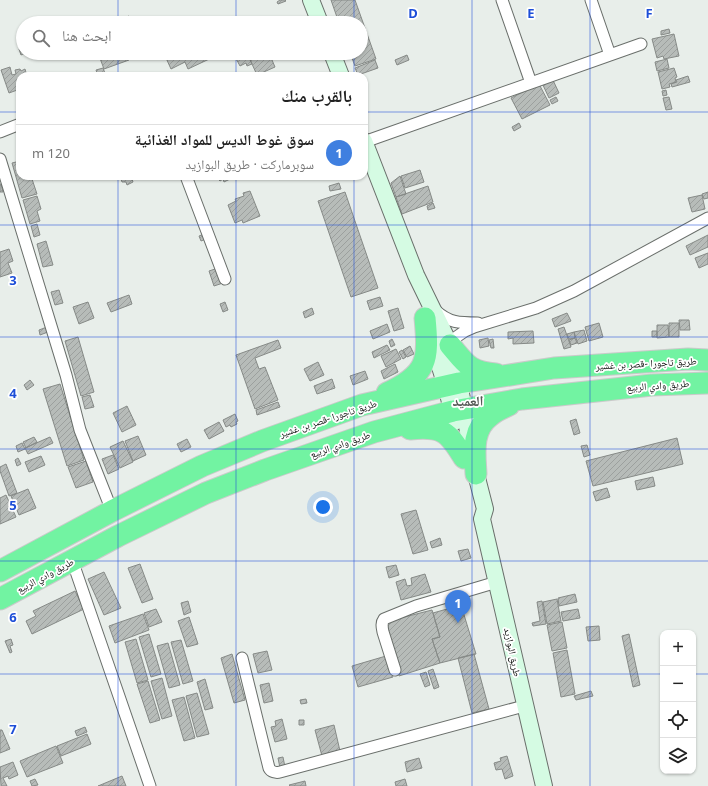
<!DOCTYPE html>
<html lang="ar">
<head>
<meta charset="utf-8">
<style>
  body { margin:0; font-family:"Noto Sans","Noto Naskh Arabic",sans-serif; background:#f6f6f6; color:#222; direction:rtl }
  .controls { position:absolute; right:12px; bottom:12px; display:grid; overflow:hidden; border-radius:8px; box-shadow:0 1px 3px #0004 }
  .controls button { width:36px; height:36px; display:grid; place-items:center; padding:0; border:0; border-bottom:1px solid #e0e0e0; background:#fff; color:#222; font:20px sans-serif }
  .you { position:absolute; left:323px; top:507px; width:14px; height:14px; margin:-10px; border:3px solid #fff; border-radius:50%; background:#1a73e8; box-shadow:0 0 0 6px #1a73e833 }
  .badge { display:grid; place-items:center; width:26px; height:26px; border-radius:50%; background:#c43869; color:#fff; font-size:13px; font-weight:700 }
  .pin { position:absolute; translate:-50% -33px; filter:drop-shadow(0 1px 2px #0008) }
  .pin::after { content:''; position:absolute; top:21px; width:14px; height:12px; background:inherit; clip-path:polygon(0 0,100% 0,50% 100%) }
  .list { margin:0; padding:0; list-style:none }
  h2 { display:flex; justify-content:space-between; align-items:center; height:52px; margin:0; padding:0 16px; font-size:17px }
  h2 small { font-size:13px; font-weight:400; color:#767676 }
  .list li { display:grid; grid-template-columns:26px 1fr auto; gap:12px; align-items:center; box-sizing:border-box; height:56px; padding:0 16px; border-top:1px solid #e0e0e0 }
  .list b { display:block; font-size:15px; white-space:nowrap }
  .list p { margin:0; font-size:13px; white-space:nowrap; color:#767676 }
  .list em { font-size:13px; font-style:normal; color:#767676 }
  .icon { flex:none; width:22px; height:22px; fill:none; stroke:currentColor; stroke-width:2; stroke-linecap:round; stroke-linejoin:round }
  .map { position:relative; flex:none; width:708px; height:786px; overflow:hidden; direction:ltr }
  .search { position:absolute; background:#fff; box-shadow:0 1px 3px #0004; left:16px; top:16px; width:352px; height:44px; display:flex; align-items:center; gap:10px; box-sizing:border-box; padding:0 14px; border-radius:22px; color:#767676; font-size:15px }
  .panel { position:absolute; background:#fff; box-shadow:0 1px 3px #0004; left:16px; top:72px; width:352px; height:108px; border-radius:12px; direction:rtl }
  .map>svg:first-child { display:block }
  .building { fill:url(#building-hatch); stroke:#868a87 }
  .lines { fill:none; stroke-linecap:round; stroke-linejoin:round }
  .street-casing { stroke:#6a6f6b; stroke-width:13 }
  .secondary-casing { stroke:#6a6f6b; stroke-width:18 }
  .highway-casing { stroke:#cacaca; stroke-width:23 }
  .street { stroke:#fff; stroke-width:11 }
  .secondary { stroke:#d5fbe3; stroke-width:16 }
  .highway { stroke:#72f3a2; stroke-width:21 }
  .grid { fill:none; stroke:#1d4ed8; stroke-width:1; stroke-opacity:0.55 }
  .labels { text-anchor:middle; stroke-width:3.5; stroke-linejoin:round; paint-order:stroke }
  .street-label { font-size:10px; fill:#0d0f0d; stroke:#fff }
  .district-label { font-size:14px; font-weight:bold; fill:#535754; stroke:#fff }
  .grid-label { font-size:13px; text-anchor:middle; font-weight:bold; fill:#1d4ed8; stroke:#fff; stroke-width:3.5; stroke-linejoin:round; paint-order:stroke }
</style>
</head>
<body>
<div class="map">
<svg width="708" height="786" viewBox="0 0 708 786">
  <defs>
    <pattern id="building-hatch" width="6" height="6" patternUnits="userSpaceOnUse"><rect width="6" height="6" fill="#b7bcb9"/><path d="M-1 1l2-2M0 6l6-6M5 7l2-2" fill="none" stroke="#9ca09e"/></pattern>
  </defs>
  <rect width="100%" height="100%" fill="#e8eeea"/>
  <path class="building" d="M280 0H285L286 1 278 4 277 2Z
    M331 0H355L376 59 355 66 350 53H361V23H339Z
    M129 16 131 23H111Z
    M163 17 165 23H157L156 20Z
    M669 29 670 33 661 35V31Z
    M674 34 679 56 664 59 663 56 657 58 652 39Z
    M23 48V53H25L21 55 19 49Z
    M98 53H126L129 60 104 69Z
    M177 53H222L188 69 185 62 171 69 166 58Z
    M233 53H247L252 64 247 66 246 63 240 66Z
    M247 53H269L275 67 257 75Z
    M407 55 409 60 397 65 395 60Z
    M667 59 669 68 657 71 655 62Z
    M375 60 378 68 358 75 355 68Z
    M10 67 12 75 16 74 15 70 20 69 21 71 25 69 27 76H20V89L9 93 1 70Z
    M103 68 106 76H98L96 70Z
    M674 68 677 77 675 78 676 82 669 84 670 87 662 89 658 72Z
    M688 76 690 82 672 87 671 84 677 82 676 80Z
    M552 78 559 93 549 98 542 83Z
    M539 84 550 105 522 119 511 98Z
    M666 90 667 95 663 96 662 91Z
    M556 97 558 101 552 104 550 100Z
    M669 97 672 109 666 110 663 98Z
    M519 123 521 127 514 131 512 127Z
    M20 161V176H31L37 194 22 198 12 163Z
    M420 170 424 182 405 188 401 176Z
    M120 176H138L132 179 133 182 127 185 126 182H122Z
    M219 176H236L224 182 223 179 220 181 218 179Z
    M400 176 406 194 396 197 391 183Z
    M339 183 341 189 330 191 329 186Z
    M0 184H1L3 192H0Z
    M428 186 433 202 402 214 396 197Z
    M250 191 260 216 243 223 242 220 235 223 228 205 236 201 235 199 244 196 243 193Z
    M345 192 378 288 351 297 318 201Z
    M708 192V198L704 199 702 194Z
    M702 195 705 209 692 212 688 198Z
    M37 196 41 209 37 211 40 221 30 224 23 200Z
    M433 203 435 208 428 210 427 206Z
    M37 224 40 235 34 237 31 226Z
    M204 234 206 239 201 241 199 236Z
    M708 235V247L690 255 686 246Z
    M46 241 53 265 43 267 37 244Z
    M9 249 13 261 8 263 12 273 0 277V252Z
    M708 253V264L699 268 695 258Z
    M218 268 223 283 214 286 209 271Z
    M59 290 63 303 55 305 51 292Z
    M129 295 132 304 111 312 107 303Z
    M380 297 383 306 370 310 367 301Z
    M88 302 94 318 79 324 73 307Z
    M225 302 228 310 223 312 220 304Z
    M312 308 314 314 305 318 303 312Z
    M398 308 404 328 394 331 388 311Z
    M567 313 571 321 555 327 552 319Z
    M679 320H689L690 330H680Z
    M599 323 603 337 589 341 585 327Z
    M669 323H679V337H669Z
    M387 324 390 332 373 339 370 331Z
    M657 325H668L669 337 657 338Z
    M47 327 48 332 40 335 39 330Z
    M564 327 571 347 564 349 558 329Z
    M584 330 587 341 578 344 574 332Z
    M533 331 534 343 513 344V338L508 339V332Z
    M652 331H657V337H652Z
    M574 332 575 338 569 339 567 334Z
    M78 337 94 392 81 396 65 341Z
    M488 338 489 346 480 348 479 340Z
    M575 338 577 343 571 345 569 340Z
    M392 339 395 345 391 347 389 341Z
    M493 339 494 348H491L489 340Z
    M278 340 281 348 255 358 259 369 265 367 278 400 255 409 236 355Z
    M387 345 390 350 374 358 372 352Z
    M410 346 414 354 407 357 403 350Z
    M396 349 401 359 386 367 381 356Z
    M402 350 406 357 403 359 399 352Z
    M318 362 324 375 310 381 304 369Z
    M395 364 398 372 384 379 381 371Z
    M365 371 368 379 353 385 350 376Z
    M332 379 335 388 317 394 314 386Z
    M30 380 34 385 27 390 24 385Z
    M60 384 84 460 67 466 43 389Z
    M90 395 94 407 85 409 82 397Z
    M278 402 280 407 257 415 256 410Z
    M127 406 136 425 122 432 113 413Z
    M235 414 238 421 236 422 237 424 231 427 230 425 226 427 223 420Z
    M576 419 580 433 574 435 570 421Z
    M219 422 224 431 209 439 204 430Z
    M138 436 146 455 133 461 125 441Z
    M34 437 37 442 26 448 23 442Z
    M50 437 53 443 28 454 25 448Z
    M677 438 683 464 593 486 586 461Z
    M187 439 191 447 181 452 177 444Z
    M123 441 133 462 120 468 110 447Z
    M22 443 25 449 18 452 16 446Z
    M587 445 590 455 584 457 581 446Z
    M113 455 119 469 108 474 102 459Z
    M41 456 45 465 29 472 25 462Z
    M18 458 21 464 17 466 15 460Z
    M86 461 93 482 76 488 68 467Z
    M6 464 17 493 9 496 0 471V467Z
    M653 477 655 486 637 490 635 481Z
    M607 488 610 497 596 501 593 492Z
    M28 489 36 508 19 515 11 496Z
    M6 495 16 517 0 524V498Z
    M416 510 428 550 413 554 401 514Z
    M440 538 442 545 432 548 430 542Z
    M468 549 471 558 461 561 458 551Z
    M140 564 153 599 142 603 128 568Z
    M396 565 399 575 389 578 386 567Z
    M104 572 121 608 104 615 88 579Z
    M425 574 431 592 401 600 396 582 405 579 407 586 412 585 411 578Z
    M75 591 84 609 32 634 26 621 36 616 33 611Z
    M575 594 577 602 559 606 558 598Z
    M557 599 561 621 547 624 543 602Z
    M188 601 191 612 184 615 181 603Z
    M542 601 546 624 533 626 532 623 540 621 537 602Z
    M461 605 476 654 440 663 432 639 440 637 433 613Z
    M156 609 162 622 149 627 144 613Z
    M578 609 580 618 563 621 561 612Z
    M432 610 440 637 432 639 440 663 399 676 385 622Z
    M143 614 149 630 115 643 109 626Z
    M189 617 198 644 187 647 178 621Z
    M562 622 567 648 552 651 547 625Z
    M599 626 600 640 588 641 586 627Z
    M149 634 161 674 151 677 139 637Z
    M629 634 640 685 633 687 622 636Z
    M11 639 13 645 10 646 12 652 10 653 5 641Z
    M136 639 148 680 137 683 125 642Z
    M181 640 193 681 183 684 171 642Z
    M168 643 180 685 169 688 157 646Z
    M567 650 575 694 561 697 553 653Z
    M267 651 272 670 258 673 253 654Z
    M232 654 245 700 234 703 221 658Z
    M474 654 489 709 472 713 458 658Z
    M386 656 393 677 358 687 352 666Z
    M433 669 439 687 434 689 428 671Z
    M426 672 430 685 425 687 420 674Z
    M162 678 172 716 162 719 151 681Z
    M205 679 213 708 205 710 197 682Z
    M148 681 160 720 150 723 137 684Z
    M269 683 273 701 264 703 260 685Z
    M591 691 593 696 576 700 574 696Z
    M197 693 209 734 197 737 186 696Z
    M184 697 195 738 184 741 172 700Z
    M306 699 307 703 301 704 300 700Z
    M282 719 287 739 275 742 271 727 276 726 275 721Z
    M299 720H304V725H299Z
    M334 725 340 751 322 756 315 730Z
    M85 727 87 732 77 736 75 731Z
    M0 730H2L10 749 0 753Z
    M87 734 91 744 61 756 57 746Z
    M56 746 63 763 27 777 20 761Z
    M507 756 513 776 505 779 502 769 496 770 494 763 501 761 500 758Z
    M283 757 285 767 280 768 278 758Z
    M419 758 422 768 407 772 405 762Z
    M13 762 18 775 9 779 8 776 3 778 7 786H1L0 767Z
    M122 776 126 786H98Z
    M35 779 38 785 32 786 30 781Z
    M405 779 407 786H396L395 782Z
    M305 781 306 786H290L289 785Z"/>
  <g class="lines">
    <defs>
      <path id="street" d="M502 0 531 83
        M591 0 610 55
        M0 132 20 124
        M364 142 641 44
        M0 159 66 375 80 430 112 511
        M186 176 225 279
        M435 310C449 323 459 323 478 323
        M449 342 465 331 474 327 536 308 574 291 708 218
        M72 560 150 786
        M242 658 269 768C271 772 276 773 280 772L524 706
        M395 670 383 632C382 627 381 623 384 619L416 606 497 582"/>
      <path id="secondary" d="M311 0 320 23
        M332 53 341 76
        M364 141 416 275 450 345 459 383 476 474 485 509 482 519
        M430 335 446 386 455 422
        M482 519 544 786"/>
      <path id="highway" d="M450 345C466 364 469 372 496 374
        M387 393C428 374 429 360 425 318
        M410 429C442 426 448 431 464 458
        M476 474C475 454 471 430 490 416 495 411 503 408 509 405
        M0 571 112 511 202 466 262 441 362 405 459 383 554 368 688 359 708 360
        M0 599 118 536 206 493 265 470 374 432 453 411 522 399 652 385 708 383"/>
    </defs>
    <use href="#street" class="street-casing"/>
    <use href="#secondary" class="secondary-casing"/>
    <use href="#highway" class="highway-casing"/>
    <use href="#street" class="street"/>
    <use href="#secondary" class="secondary"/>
    <use href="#highway" class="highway"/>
  </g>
  <path class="grid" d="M118 0V23M236 0V23M354 0V23M472 0V786M590 0V786M118 53V76M236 53V76M354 53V76M0 112H20M364 112H708M118 176V786M236 176V786M354 176V786M0 225H708M0 337H708M0 449H708M0 561H708M0 674H663M693 674H708"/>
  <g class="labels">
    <g class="street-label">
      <text transform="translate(646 363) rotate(-3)" y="4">طريق تاجورا -قصر بن غشير</text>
      <text transform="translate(658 385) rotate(-4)" y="4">طريق وادي الربيع</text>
      <text transform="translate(328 418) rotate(-18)" y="4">طريق تاجورا -قصر بن غشير</text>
      <text transform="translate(340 444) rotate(-19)" y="4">طريق وادي الربيع</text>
      <text transform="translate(45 575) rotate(-28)" y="4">طريق وادي الربيع</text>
      <text transform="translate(513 652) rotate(78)" y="4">طريق البوازيد</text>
    </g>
    <g class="district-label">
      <text x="468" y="406">العميد</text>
    </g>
  </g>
  <g class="grid-label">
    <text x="413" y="18">D</text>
    <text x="531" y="18">E</text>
    <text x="649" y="18">F</text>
    <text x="13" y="285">3</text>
    <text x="13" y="398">4</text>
    <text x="13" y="510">5</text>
    <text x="13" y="622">6</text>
    <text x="13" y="734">7</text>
  </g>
</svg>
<div class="controls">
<button>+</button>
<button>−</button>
<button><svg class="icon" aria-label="locate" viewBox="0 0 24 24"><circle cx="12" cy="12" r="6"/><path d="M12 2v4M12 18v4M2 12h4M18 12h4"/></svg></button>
<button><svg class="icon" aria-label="layers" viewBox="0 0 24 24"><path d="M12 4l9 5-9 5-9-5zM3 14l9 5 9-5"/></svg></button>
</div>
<div class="you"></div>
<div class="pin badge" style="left:458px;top:623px;background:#3f7fe0">1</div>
<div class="search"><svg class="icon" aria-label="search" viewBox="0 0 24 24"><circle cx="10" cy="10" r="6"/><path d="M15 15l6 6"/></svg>ابحث هنا</div>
<section class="panel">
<h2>بالقرب منك<small></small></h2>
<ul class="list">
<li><span class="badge" style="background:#3f7fe0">1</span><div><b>سوق غوط الديس للمواد الغذائية</b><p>سوبرماركت · طريق البوازيد</p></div><em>120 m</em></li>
</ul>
</section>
</div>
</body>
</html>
